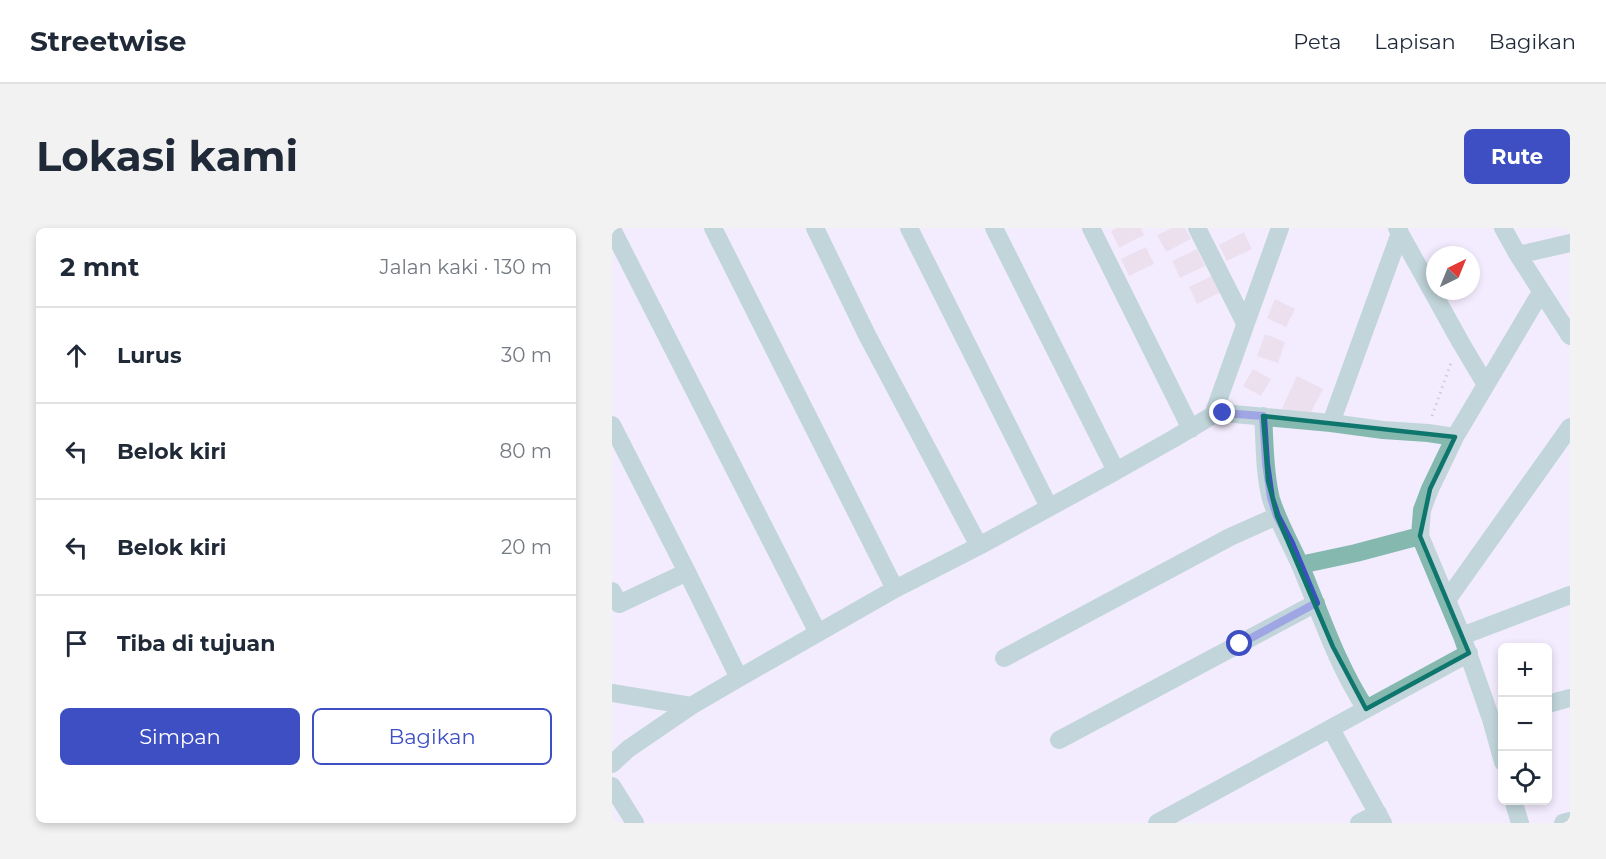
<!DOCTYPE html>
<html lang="id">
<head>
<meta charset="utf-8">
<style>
  body { margin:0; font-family:Montserrat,sans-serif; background:#f2f2f3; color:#1f2937 }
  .controls { position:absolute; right:18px; bottom:18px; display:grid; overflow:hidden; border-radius:9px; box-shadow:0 3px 9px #0003 }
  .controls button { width:54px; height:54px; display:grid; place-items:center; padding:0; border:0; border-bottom:2px solid #e0e1e3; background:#fff; color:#1f2937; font:30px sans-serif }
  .compass { position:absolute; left:814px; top:18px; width:54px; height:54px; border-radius:50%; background:#fff; box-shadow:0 3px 9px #0003; rotate:43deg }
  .stop { position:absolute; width:18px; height:18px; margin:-14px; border:4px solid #3d4fc3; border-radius:50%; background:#fff }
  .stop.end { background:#3d4fc3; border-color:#fff; box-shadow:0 2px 6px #0008 }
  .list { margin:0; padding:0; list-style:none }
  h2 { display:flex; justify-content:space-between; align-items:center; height:78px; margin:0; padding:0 24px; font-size:26px }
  h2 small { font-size:20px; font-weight:400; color:#747a83 }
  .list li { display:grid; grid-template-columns:39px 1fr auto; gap:18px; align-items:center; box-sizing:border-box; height:96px; padding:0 24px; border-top:2px solid #e0e1e3 }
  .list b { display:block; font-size:22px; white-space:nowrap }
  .list em { font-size:20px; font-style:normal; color:#747a83 }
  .actions { display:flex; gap:12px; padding:18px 24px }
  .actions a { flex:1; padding:14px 0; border:2px solid #3d4fc3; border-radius:9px; text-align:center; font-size:21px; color:#3d4fc3 }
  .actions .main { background:#3d4fc3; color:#fff }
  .icon { flex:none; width:33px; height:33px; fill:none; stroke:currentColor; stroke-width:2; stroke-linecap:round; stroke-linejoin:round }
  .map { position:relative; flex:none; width:958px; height:595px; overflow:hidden; border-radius:9px }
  header { display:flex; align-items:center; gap:36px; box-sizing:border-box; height:84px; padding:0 30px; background:#fff; border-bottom:2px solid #e0e1e3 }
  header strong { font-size:28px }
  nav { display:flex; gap:33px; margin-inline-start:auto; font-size:21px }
  .intro { display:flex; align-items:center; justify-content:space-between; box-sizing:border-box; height:144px; padding:0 36px }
  h1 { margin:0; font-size:42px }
  .button { padding:15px 27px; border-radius:9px; background:#3d4fc3; color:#fff; font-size:21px; font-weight:700 }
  main { display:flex; gap:36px; padding:0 36px }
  aside { flex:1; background:#fff; border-radius:9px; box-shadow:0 3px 9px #0003 }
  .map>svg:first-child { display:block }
  .building { fill:#e5d0de }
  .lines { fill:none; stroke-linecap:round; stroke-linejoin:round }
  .path { stroke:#a9a3b1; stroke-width:3; stroke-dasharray:1.5 4.5; stroke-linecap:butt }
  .street { stroke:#85b9b0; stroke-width:18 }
  .route { stroke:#3d4fc3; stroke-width:8 }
  .marked { fill:none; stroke:#0f766e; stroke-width:4.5; stroke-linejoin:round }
</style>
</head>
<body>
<header>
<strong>Streetwise</strong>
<nav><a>Peta</a><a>Lapisan</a><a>Bagikan</a></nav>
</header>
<div class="intro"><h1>Lokasi kami</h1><a class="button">Rute</a></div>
<main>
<aside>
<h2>2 mnt<small>Jalan kaki · 130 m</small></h2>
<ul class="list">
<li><svg class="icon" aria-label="ahead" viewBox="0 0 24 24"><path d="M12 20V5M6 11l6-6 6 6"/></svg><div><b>Lurus</b></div><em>30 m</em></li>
<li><svg class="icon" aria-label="left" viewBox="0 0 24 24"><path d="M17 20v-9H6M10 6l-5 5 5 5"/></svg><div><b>Belok kiri</b></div><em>80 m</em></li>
<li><svg class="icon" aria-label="left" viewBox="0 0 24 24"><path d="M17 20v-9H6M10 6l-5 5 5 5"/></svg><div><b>Belok kiri</b></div><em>20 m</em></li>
<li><svg class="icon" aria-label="arrive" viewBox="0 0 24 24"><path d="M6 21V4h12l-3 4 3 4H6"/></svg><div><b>Tiba di tujuan</b></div></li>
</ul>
<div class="actions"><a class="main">Simpan</a><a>Bagikan</a></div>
</aside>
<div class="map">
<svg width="958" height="595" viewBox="0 0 958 595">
  <rect width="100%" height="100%" fill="#f3ecfe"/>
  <path class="building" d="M505 0H529L532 7 507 20 499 3Z
    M560 0H573L579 11 554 24 545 7Z
    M632 4 640 21 615 33 607 17Z
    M534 19 542 36 517 48 509 31Z
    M585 21 593 38 568 50 560 33Z
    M602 47 611 63 585 76 577 59Z
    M663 71 683 81 674 99 655 90Z
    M653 106 673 114 666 135 645 128Z
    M641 141 659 151 649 168 631 158Z
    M685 148 711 161 695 192 670 180Z"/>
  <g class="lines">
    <path class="path" d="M820 188 840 132"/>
    <path class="street" d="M101 0 283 361
      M203 0 255 107 367 318
      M297 0 437 279
      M382 0 504 243 561 211 601 187 611 185 719 195 771 202 816 205 843 209
      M479 0 579 201
      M585 0 633 95
      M785 0 849 115 874 157
      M891 0 906 27
      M0 1 206 405
      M958 15 906 27 958 108
      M601 187 668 0
      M651 188C653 215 652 244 659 271 666 294 679 316 689 339 709 387 725 437 754 481
      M719 195 788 5
      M0 197 75 344 127 450
      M688 337 744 325 808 308
      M0 363 7 376 75 344
      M835 372 958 199
      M850 408 808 308 810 282 818 261 843 209 929 64
      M392 430 618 309 665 288
      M0 465 79 478
      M936 476 958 470
      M719 501 771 595
      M447 512 704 375
      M891 534 879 491 850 408 958 367
      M0 536 16 521 79 478 127 450 283 361 367 318 504 243
      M0 558 23 595
      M901 572 908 595
      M545 595 857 425
      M747 595 766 585
      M951 595 958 593"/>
  </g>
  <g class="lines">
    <path class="route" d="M611 185 651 188 654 235 659 270 665 288 679 315 704 375 628 416"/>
  </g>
  <path d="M0 0H958V595H0ZM651 188 843 209 818 261 808 308 857 425 754 481 721 419 665 288 656 253Z" fill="#f3ecfe" fill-opacity=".55" fill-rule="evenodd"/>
  <path class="marked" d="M651 188 843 209 818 261 808 308 857 425 754 481 721 419 665 288 656 253Z"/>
</svg>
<div class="controls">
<button>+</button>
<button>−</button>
<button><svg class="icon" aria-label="locate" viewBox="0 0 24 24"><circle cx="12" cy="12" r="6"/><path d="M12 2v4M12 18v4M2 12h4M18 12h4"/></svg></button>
</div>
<svg class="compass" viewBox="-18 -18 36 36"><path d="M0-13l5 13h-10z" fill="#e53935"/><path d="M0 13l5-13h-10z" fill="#747a83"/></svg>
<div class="stop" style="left:628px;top:416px"></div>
<div class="stop end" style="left:611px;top:185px"></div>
</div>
</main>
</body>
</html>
